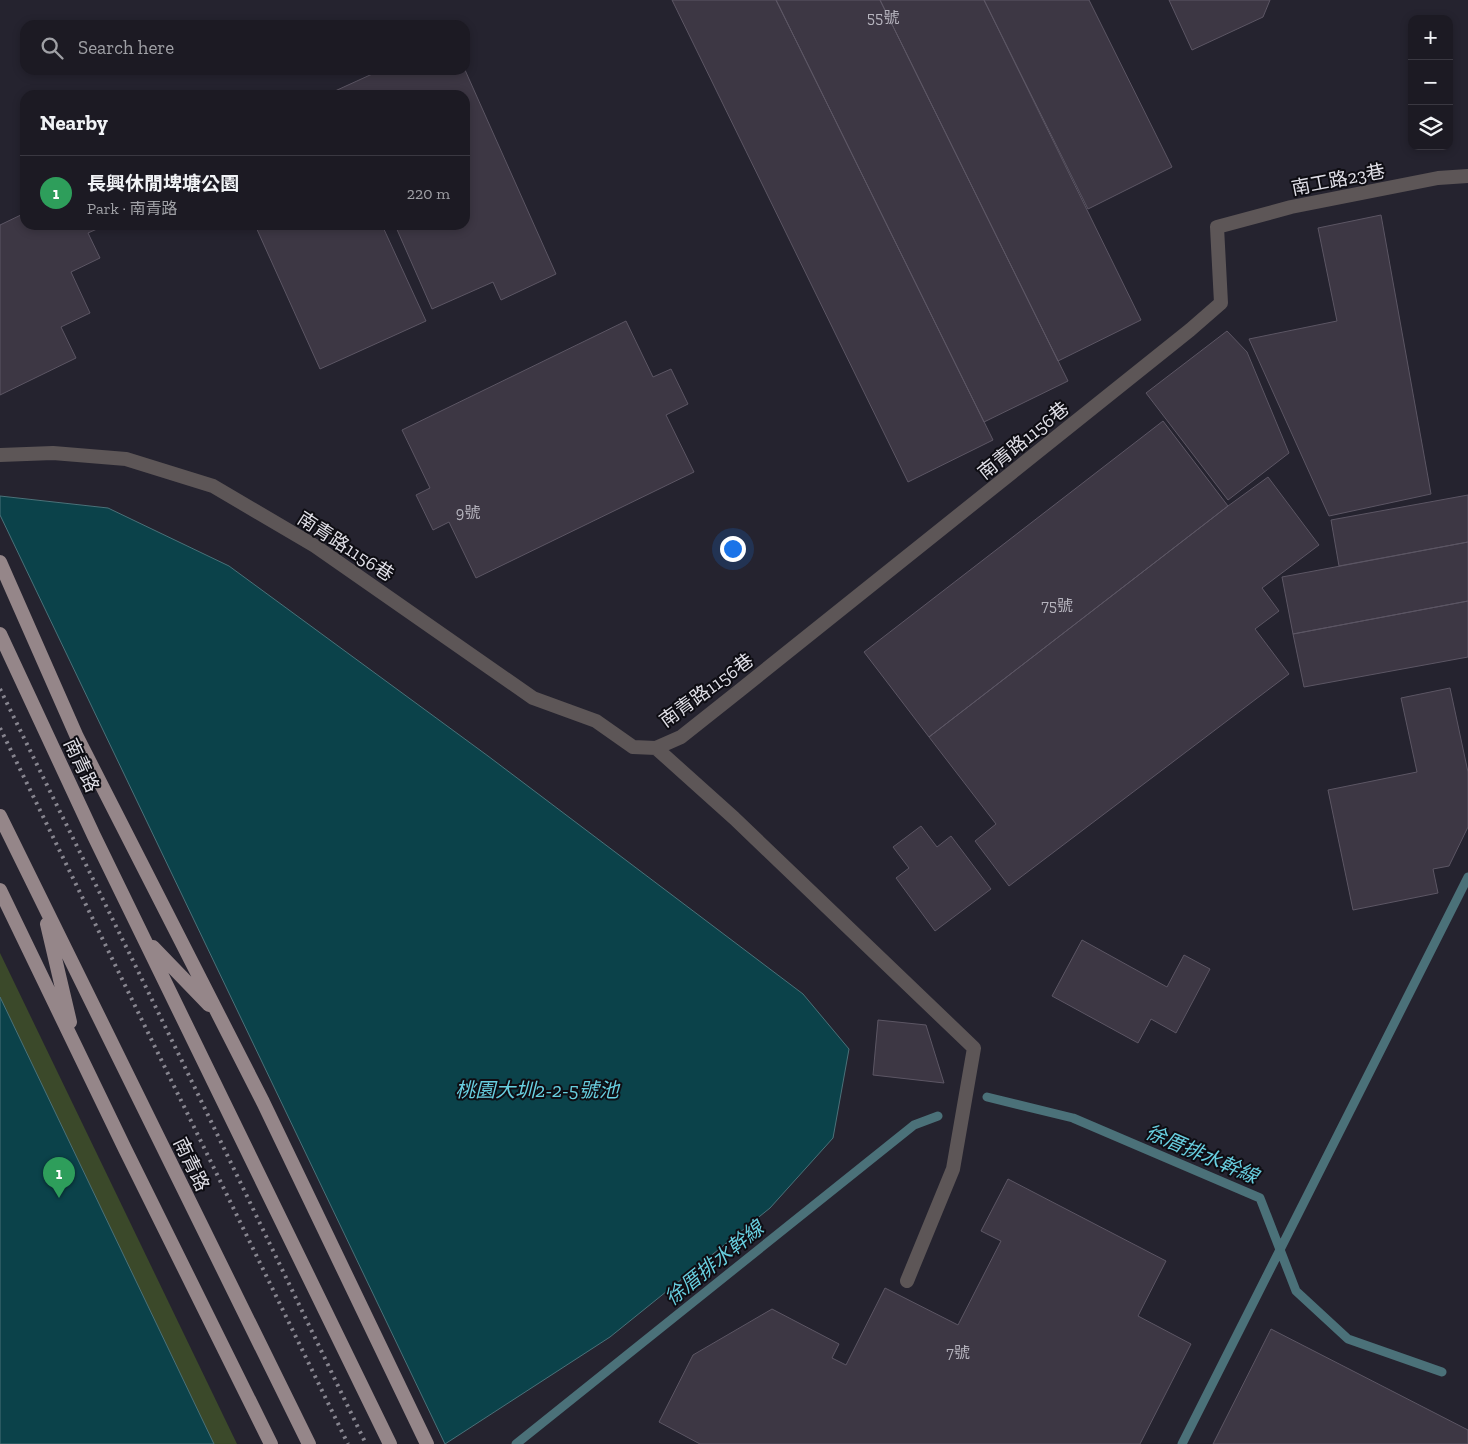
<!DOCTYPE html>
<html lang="en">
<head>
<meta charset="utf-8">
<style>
  body { margin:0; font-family:"Zilla Slab","Noto Sans TC",serif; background:#292730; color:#f1f3f6 }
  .controls { position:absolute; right:15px; top:15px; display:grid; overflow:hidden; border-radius:10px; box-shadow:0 2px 8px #0003 }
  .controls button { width:45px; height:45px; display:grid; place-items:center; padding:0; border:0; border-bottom:1px solid #3a3841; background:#1c1a23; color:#f1f3f6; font:25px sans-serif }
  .you { position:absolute; left:732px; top:548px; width:18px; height:18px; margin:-12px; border:4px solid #fff; border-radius:50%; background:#1a73e8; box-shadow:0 0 0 8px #1a73e833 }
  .badge { display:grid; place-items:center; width:32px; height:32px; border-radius:50%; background:#ea580c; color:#fff; font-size:16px; font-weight:700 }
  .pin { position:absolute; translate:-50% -41px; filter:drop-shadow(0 1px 2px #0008) }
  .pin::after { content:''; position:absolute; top:26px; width:18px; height:15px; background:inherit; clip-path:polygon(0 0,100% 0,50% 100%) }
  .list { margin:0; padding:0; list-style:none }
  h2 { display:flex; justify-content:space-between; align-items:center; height:65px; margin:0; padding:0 20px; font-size:21px }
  h2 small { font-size:16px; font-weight:400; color:#a0a1a6 }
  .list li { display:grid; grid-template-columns:32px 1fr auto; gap:15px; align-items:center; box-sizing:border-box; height:75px; padding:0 20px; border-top:1px solid #3a3841 }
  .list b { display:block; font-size:19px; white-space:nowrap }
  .list p { margin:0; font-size:16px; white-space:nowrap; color:#a0a1a6 }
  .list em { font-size:16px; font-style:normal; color:#a0a1a6 }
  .icon { flex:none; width:28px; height:28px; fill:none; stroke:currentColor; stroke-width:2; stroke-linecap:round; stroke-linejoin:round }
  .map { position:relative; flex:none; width:1468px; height:1444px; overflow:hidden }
  .search { position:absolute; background:#1c1a23; box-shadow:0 2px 8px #0003; left:20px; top:20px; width:450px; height:55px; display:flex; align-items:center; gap:12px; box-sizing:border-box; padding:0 18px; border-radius:15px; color:#a0a1a6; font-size:19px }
  .panel { position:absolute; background:#1c1a23; box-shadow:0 2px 8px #0003; left:20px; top:90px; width:450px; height:140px; border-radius:15px }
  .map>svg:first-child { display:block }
  .green { fill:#3b492a }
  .water { fill:#0b424a; stroke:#4b7179 }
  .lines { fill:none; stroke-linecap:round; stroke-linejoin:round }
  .stream { stroke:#4b7179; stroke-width:9 }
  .building { fill:#3d3744; stroke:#5c5664 }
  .minor { stroke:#5d5657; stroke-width:14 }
  .primary { stroke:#958689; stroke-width:14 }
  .rail { stroke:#87858f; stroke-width:4; stroke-dasharray:2.5 5; stroke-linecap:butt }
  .labels { text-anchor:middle; stroke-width:4; stroke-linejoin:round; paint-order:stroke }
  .number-label { font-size:16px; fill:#b6b4be }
  .street-label { font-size:19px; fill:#dfdee6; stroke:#0e0d13 }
  .water-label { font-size:20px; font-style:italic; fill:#68cfe0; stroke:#0e0d13 }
</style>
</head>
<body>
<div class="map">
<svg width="1468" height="1444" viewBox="0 0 1468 1444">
  <rect width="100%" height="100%" fill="#25232f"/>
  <path class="green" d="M0 953 237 1444H0Z"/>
  <path class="water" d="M0 496 108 508 229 566 488 756 803 994 849 1049 833 1138 770 1208 610 1337 445 1444 0 515Z
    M0 997 214 1444H0Z"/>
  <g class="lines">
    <path class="stream" d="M987 1097 1073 1118 1260 1198 1296 1291 1348 1339 1442 1372
      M516 1444 914 1125 938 1116
      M1182 1444 1468 877"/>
  </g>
  <path class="building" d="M672 0H776L993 440 908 482Z
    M776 0H880L1068 381 984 422Z
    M880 0H984L1141 320 1058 361Z
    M984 0H1089L1172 167 1088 209Z
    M1169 0H1270L1263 17 1192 50Z
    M381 70H465L556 274 501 300 493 282 432 309 395 225H465V95H336L335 91Z
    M25 213V225H106L88 233 100 258 71 272 90 313 61 327 76 358 0 395V225Z
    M1381 215 1431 494 1329 516 1249 339 1337 321 1318 228Z
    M255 225H382L426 321 320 369Z
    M626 321 653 377 671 369 688 404 666 415 694 472 476 578 449 522 433 530 416 495 430 488 402 430Z
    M1227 331 1247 352 1289 453 1228 500 1146 393Z
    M1163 421 1228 506 929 737 864 652Z
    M1268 477 1319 545 1262 588 1279 611 1255 629 1289 674 1009 886 975 841 996 824 929 737 1228 506Z
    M1468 495V542L1339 566 1331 520Z
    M1468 542V601L1293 634 1282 577Z
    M1468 601V657L1304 687 1293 634Z
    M1450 688 1468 772V827L1449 866 1433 869 1438 893 1353 910 1328 790 1417 772 1401 698Z
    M921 826 937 847 951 836 991 889 935 931 896 878 909 868 893 847Z
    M1082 940 1167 987 1184 955 1210 969 1176 1033 1151 1019 1138 1043 1052 996Z
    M878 1020 926 1025 944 1083 873 1075Z
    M1008 1179 1166 1261 1138 1316 1191 1344 1140 1444H700L659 1422 693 1355 772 1309 839 1344 832 1358 846 1365 885 1288 958 1325 1001 1241 981 1231Z
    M1271 1329 1468 1430V1444H1213Z"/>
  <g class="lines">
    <path class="minor" d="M0 455 53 453 126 459 213 486 315 546 533 698 596 721 633 747 656 748 681 737 739 691 1190 330 1221 303 1217 227 1291 207 1438 178 1468 176
      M656 748 734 818 974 1048 953 1169 907 1281"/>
    <path class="primary" d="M0 562 77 737 263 1102 427 1444
      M0 634 94 836 390 1444
      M0 816 309 1444
      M0 890 125 1149 271 1444
      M47 924 70 1022
      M153 947 209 1005"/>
    <path class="rail" d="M0 689 182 1061 366 1444
      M0 728 348 1444"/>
  </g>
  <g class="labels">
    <g class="number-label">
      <text x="883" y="23">55號</text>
      <text x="468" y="518">9號</text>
      <text x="1057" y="611">75號</text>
      <text x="958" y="1358">7號</text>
    </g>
    <g class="street-label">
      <text transform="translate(1338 179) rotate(-11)" y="7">南工路23巷</text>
      <text transform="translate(1023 440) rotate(-39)" y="7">南青路1156巷</text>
      <text transform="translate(346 546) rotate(33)" y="7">南青路1156巷</text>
      <text transform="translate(706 690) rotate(-36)" y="7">南青路1156巷</text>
      <text transform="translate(82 765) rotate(65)" y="7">南青路</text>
      <text transform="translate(192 1164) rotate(64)" y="7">南青路</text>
    </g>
    <g class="water-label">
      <text x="537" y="1097">桃園大圳2-2-5號池</text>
      <text transform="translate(1202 1154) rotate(23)" y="7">徐厝排水幹線</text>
      <text transform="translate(714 1263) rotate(-39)" y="7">徐厝排水幹線</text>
    </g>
  </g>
</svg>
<div class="controls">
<button>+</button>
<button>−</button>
<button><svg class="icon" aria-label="layers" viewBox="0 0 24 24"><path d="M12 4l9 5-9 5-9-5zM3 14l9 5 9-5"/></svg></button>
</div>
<div class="you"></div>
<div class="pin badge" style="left:59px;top:1198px;background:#2e9e5b">1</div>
<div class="search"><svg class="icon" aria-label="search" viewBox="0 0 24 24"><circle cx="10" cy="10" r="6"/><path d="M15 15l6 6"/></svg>Search here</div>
<section class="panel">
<h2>Nearby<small></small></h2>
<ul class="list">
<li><span class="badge" style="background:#2e9e5b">1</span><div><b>長興休閒埤塘公園</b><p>Park · 南青路</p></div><em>220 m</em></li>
</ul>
</section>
</div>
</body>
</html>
